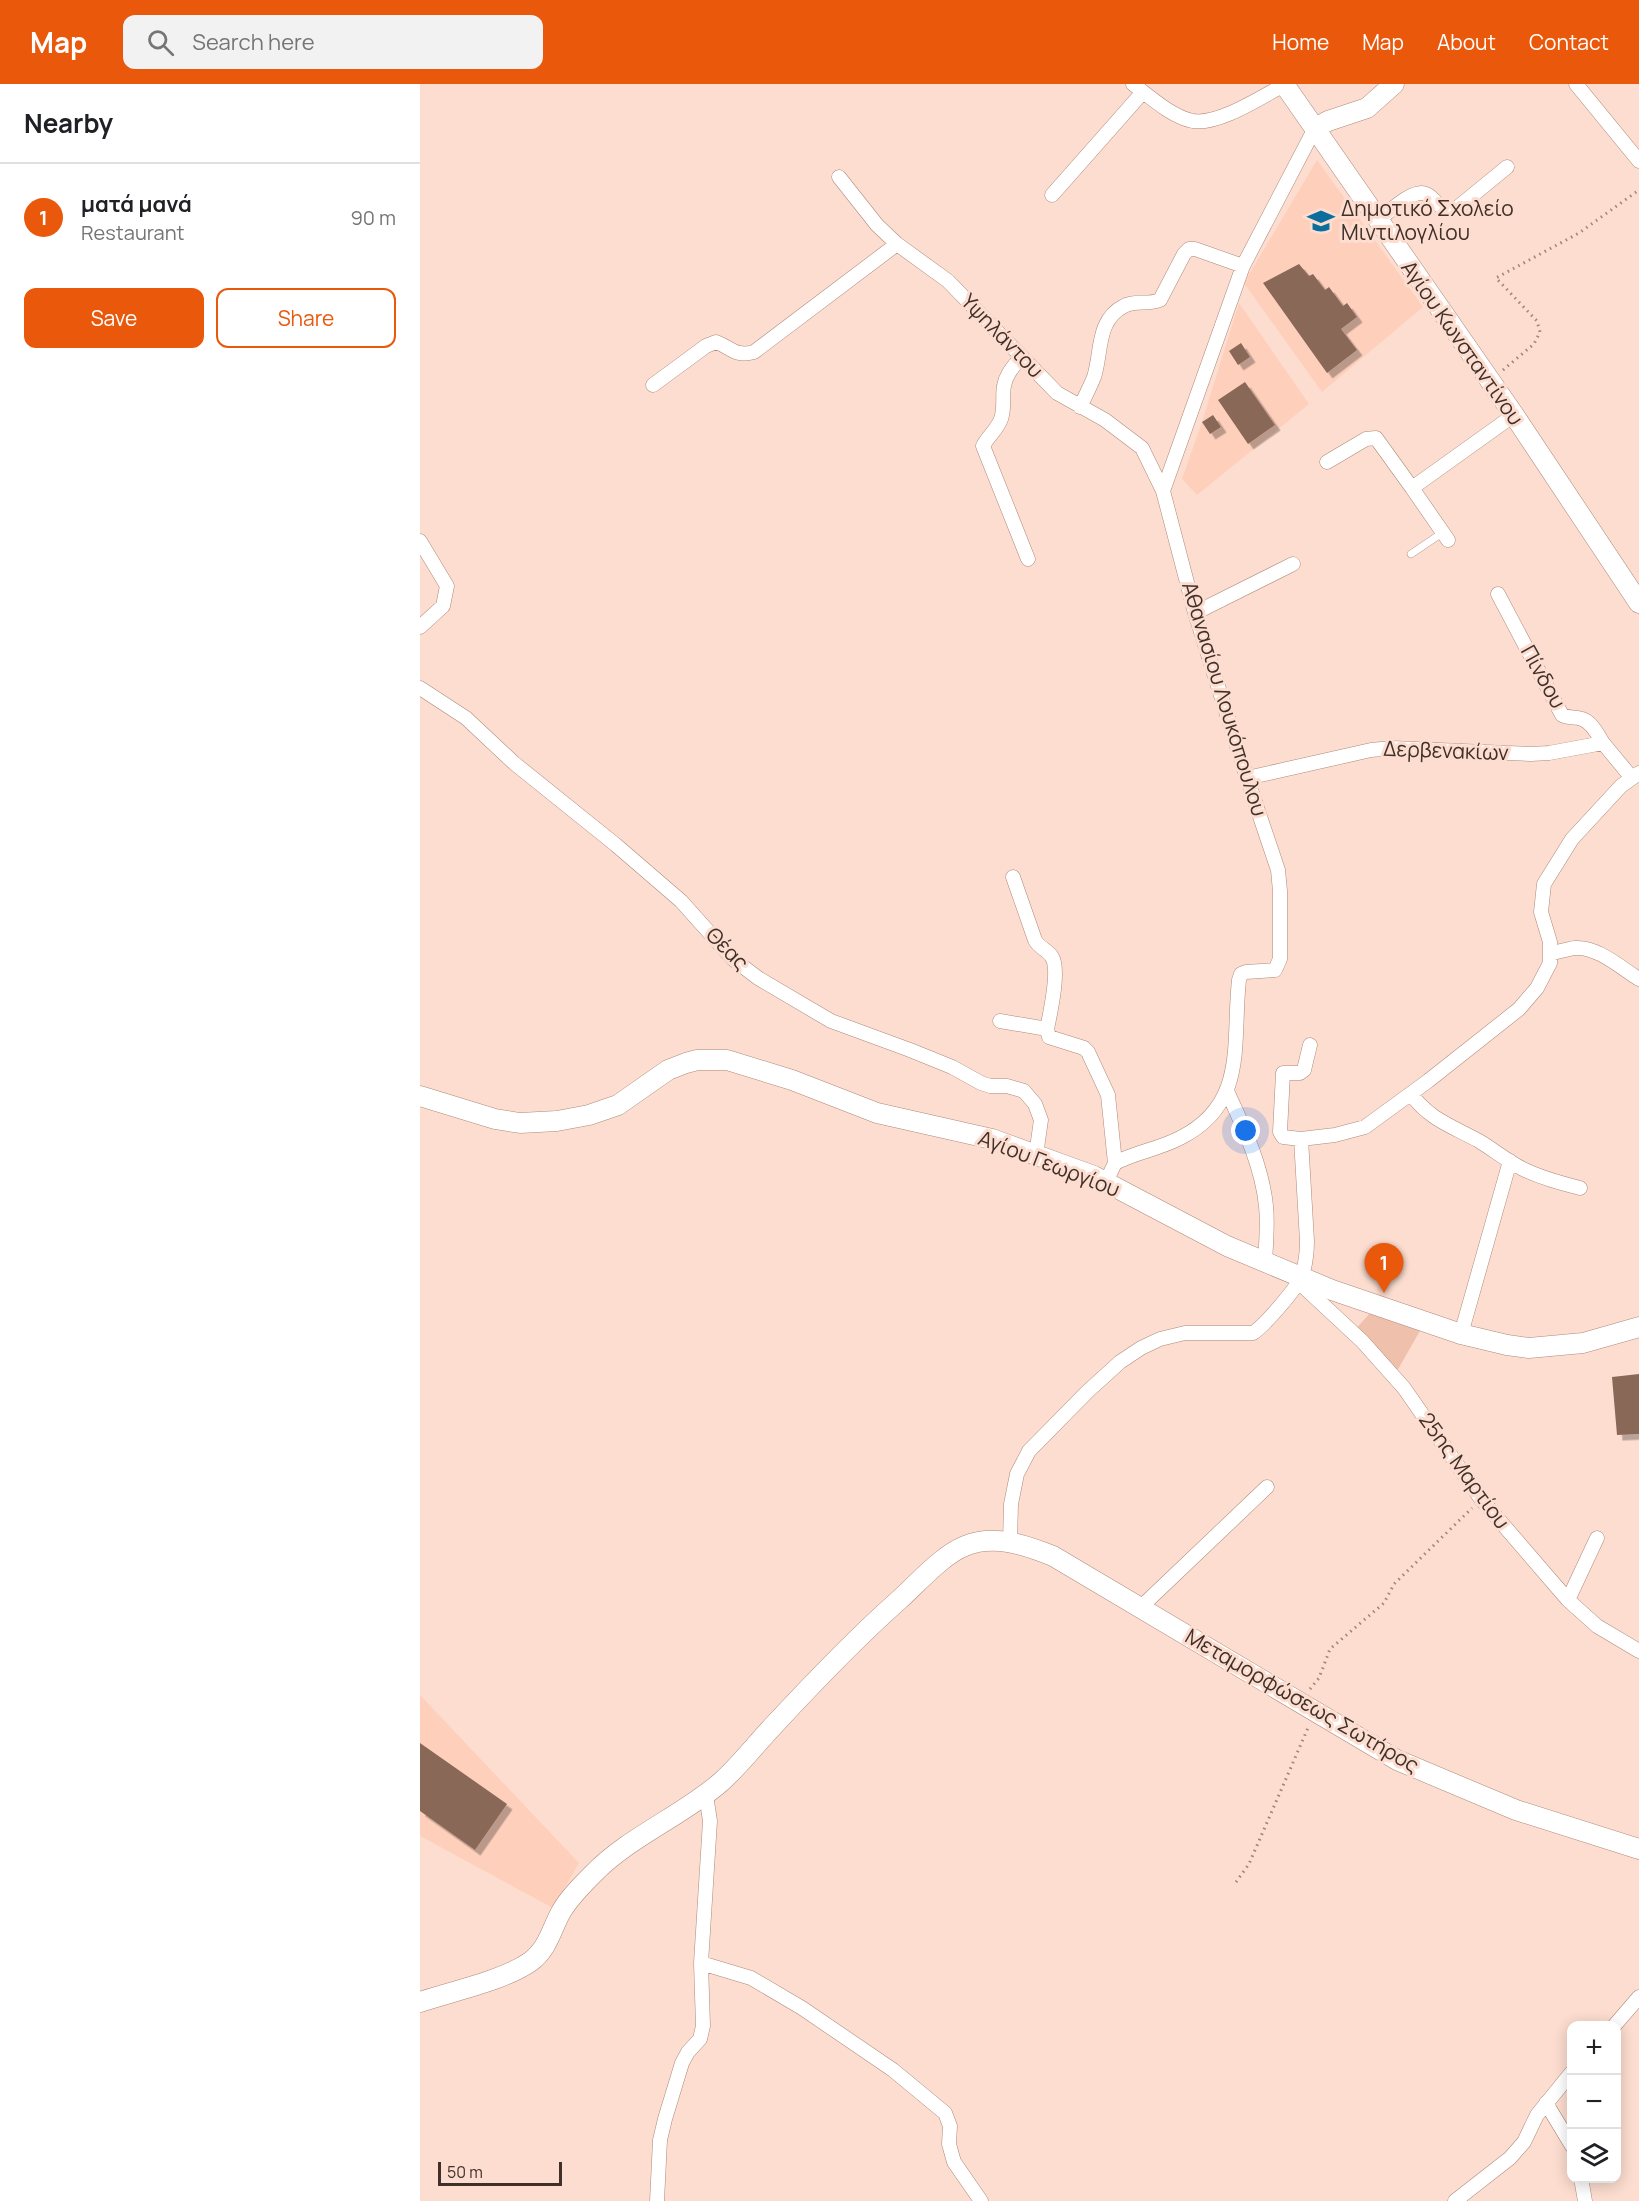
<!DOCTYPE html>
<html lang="en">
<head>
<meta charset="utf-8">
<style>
  body { margin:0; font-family:Manrope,sans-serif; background:#f2f2f2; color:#202124 }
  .controls { position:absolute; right:18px; bottom:18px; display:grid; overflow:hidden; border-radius:12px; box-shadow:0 3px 15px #0003 }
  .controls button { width:54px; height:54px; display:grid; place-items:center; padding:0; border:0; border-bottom:2px solid #e0e0e0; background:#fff; color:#202124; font:30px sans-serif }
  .scale { position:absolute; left:18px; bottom:15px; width:124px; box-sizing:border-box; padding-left:6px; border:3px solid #3f3029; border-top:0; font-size:16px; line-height:21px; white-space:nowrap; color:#3f3029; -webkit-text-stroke:4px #fcddcf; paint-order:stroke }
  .you { position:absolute; left:826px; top:1047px; width:21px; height:21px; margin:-15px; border:4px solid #fff; border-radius:50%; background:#1a73e8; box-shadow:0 0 0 9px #1a73e833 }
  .badge { display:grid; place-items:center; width:39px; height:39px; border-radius:50%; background:#ea580c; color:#fff; font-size:20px; font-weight:700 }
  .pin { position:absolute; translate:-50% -50px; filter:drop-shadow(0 2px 3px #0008) }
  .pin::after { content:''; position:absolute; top:32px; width:21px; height:18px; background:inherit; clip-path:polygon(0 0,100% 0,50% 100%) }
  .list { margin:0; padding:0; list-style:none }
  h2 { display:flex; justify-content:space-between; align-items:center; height:78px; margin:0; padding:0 24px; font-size:26px }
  h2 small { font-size:20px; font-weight:400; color:#757577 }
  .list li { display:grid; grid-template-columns:39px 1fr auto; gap:18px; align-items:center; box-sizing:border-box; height:108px; padding:0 24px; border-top:2px solid #e0e0e0 }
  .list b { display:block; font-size:22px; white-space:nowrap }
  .list p { margin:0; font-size:20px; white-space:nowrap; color:#757577 }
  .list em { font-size:20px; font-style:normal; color:#757577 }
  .actions { display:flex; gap:12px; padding:18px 24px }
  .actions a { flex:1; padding:14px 0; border:2px solid #ea580c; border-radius:12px; text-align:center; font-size:21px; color:#ea580c }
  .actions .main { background:#ea580c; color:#fff }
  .icon { flex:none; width:33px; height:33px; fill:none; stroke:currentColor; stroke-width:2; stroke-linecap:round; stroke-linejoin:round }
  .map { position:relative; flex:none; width:1219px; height:2117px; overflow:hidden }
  header { display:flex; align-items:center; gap:36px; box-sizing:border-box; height:84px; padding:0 30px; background:#ea580c; color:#fff }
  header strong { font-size:28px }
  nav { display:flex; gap:33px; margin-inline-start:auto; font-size:21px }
  .search { width:420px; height:54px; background:#f2f2f2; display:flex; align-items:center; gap:15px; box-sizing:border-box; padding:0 21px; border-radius:12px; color:#757577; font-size:22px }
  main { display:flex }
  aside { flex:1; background:#fff }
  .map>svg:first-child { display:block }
  .built { fill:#fed0bc }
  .green { fill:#efc0ac }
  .building { fill:#896859; filter:url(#shadow) }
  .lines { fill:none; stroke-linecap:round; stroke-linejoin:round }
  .lane-casing { stroke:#ad8a7a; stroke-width:8 }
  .street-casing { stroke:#ad8a7a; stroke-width:15 }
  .secondary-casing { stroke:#ad8a7a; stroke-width:21 }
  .path { stroke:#9c857b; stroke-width:3; stroke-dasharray:1.5 4.5; stroke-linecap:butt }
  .lane { stroke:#fff; stroke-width:7 }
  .street { stroke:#fff; stroke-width:14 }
  .secondary { stroke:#fff; stroke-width:20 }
  .labels { text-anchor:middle; stroke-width:6; stroke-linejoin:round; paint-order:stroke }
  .poi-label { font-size:21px; fill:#3f3029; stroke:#fcddcf; text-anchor:start }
  .street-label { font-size:21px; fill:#3f3029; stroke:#fcddcf }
</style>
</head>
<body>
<header>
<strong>Map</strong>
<div class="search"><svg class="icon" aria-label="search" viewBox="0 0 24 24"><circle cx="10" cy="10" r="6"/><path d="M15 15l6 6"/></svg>Search here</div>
<nav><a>Home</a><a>Map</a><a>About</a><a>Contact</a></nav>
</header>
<main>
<aside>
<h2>Nearby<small></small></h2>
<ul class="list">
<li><span class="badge">1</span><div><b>ματά μανά</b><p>Restaurant</p></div><em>90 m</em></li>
</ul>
<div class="actions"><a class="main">Save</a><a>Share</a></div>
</aside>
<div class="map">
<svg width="1219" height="2117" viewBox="0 0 1219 2117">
  <defs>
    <filter id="shadow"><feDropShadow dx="5.5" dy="5.5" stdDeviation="0" flood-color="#0004"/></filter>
  </defs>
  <rect width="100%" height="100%" fill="#fcddcf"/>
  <path class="built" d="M897 76 1003 223 902 308 824 199Z
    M819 219 889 320 777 411 762 395 782 338Z
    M0 1611 159 1779 133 1824 0 1752Z"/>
  <path class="green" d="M951 1228 1001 1245 977 1287 935 1246Z"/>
  <path class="building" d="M879 180 889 192 893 190 905 206 909 203 923 222 927 219 937 233 921 245 937 266 907 289 843 199Z
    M821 259 830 273 818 281 809 267Z
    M825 298 855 341 828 360 798 316Z
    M793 331 801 343 790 350 782 338Z
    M1219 1290V1350L1197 1351 1192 1293Z
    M0 1659 87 1720 55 1766 0 1727Z"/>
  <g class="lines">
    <defs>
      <path id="lane" d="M991 470 1022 449"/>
      <path id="street" d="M713 0C730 13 752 33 773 37 799 41 841 13 864 1
        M1156 0 1219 77
        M419 93 457 141 477 160 528 197 637 309 685 336 722 364 743 407 775 529 827 694 858 786 860 807V875L855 886 826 888 821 890 819 896C812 959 828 1020 760 1054 739 1065 716 1068 695 1079L686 1098
        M632 111 723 8
        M957 137C968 129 993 104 1006 110 1014 113 1016 122 1029 127L1037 124 1087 83
        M601 273C594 282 586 290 584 302 582 312 585 324 581 335 577 346 568 352 563 362L608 475
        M233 301 286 262 296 258C312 264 315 273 334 268L477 160
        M660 323C665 313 670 303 674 293 682 269 676 236 704 222 715 216 729 221 740 216L764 170 769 165H775L823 182
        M907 378 946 355 956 354 992 404 1094 331
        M992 404 1028 456
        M743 407 823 182 895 44
        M0 457 27 502 23 522 0 543
        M1078 510 1142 631C1150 635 1155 632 1162 635 1172 638 1178 651 1183 659
        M775 529 873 480
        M0 604 46 634 94 679 196 761 261 817 313 875 338 894 411 937 490 966 532 983 561 999 570 1002H587L604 1007 615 1020 621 1036 616 1071
        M827 694 951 666 972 664 1111 670 1129 669 1183 659 1212 694
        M593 793 615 856C619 864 628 866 632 873 640 886 630 930 627 945
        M1131 869C1139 868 1147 865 1155 864 1177 862 1201 884 1219 895
        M580 937 627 945 629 953 664 964 668 968 688 1011 695 1079
        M807 1007C824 1044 842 1082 846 1122 848 1140 846 1159 845 1178
        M991 1010C1010 1036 1032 1042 1059 1057 1074 1066 1087 1077 1103 1085 1121 1094 1140 1099 1160 1104
        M881 1055 915 1051 945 1043 1008 997 1099 925 1117 904 1130 879V858L1121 828 1124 800 1152 755 1201 702 1219 689
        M882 1193 885 1204 942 1257 984 1304 1061 1415 1148 1516 1177 1542 1219 1567
        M1041 1250 1090 1077
        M590 1458 591 1420 597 1390 609 1367 667 1308 700 1278 721 1264 740 1255 765 1249H833C845 1241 878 1203 882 1191 886 1179 887 1169 887 1157L881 1055 863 1053 860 1048 863 989H880L884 986 890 961
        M1148 1516 1177 1454
        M721 1523 847 1403
        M281 1879 331 1894 382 1924 473 1986 525 2029 530 2042 529 2060 534 2078 561 2117
        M1194 1942 1219 1913
        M1126 2019 1152 2062
        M1161 2094 1165 2117
        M237 2117 240 2056 245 2035 262 1979 268 1968 280 1955 283 1942 281 1879 290 1737 286 1711
        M1035 2117 1090 2074 1104 2058 1117 2031 1152 1988"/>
      <path id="secondary" d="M864 0 1094 331 1219 519
        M895 44 908 37 947 24 974 0
        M0 1012 75 1035 100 1039 137 1037 169 1031 198 1021 248 986 266 979 277 976H307L372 996 457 1029 572 1055 674 1092 807 1162 912 1206 1041 1250 1087 1261 1109 1264 1163 1259 1219 1243
        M0 1918C33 1907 82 1897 110 1878 128 1865 131 1846 141 1828 149 1814 161 1802 173 1790 210 1752 262 1732 301 1698 320 1681 336 1660 354 1641 394 1598 435 1555 479 1516 498 1499 522 1471 545 1462 574 1450 606 1461 633 1472L977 1676 1096 1726 1219 1765"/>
    </defs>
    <use href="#lane" class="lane-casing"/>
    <use href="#street" class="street-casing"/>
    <use href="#secondary" class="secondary-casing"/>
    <path class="path" d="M1083 286 1114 260 1120 248 1117 237 1076 194 1159 149 1219 106
      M890 1605 899 1594 910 1565 964 1519 974 1500 1052 1424
      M816 1798 829 1780 888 1644"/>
    <use href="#lane" class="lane"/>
    <use href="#street" class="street"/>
    <use href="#secondary" class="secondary"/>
  </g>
  <defs>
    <symbol id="school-bare" viewBox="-9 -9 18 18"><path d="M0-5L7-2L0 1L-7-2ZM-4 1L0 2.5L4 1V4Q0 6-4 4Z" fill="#0c6e9c" stroke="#fcddcf" stroke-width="2.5" paint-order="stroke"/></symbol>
  </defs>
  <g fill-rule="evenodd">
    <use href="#school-bare" x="882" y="118" width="38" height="38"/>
  </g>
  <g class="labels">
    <g class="poi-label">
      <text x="921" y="132">Δημοτικό Σχολείο<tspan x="921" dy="24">Μιντιλογλίου</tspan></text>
    </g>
    <g class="street-label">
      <text transform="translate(582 252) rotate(46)" y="7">Υψηλάντου</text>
      <text transform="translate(1042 259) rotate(55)" y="7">Αγίου Κωνσταντίνου</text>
      <text transform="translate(1123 593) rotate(61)" y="7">Πίνδου</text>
      <text transform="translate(804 615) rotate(73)" y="7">Αθανασίου Λουκόπουλου</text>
      <text transform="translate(1026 667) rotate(2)" y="7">Δερβενακίων</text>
      <text transform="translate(307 865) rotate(45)" y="7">Θέας</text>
      <text transform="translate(629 1080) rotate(21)" y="7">Αγίου Γεωργίου</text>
      <text transform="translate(1044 1387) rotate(54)" y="7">25ης Μαρτίου</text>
      <text transform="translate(882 1617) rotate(30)" y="7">Μεταμορφώσεως Σωτήρος</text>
    </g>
  </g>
</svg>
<div class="controls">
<button>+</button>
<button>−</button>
<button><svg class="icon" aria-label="layers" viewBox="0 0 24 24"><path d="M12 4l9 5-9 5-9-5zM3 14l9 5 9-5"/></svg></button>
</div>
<div class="scale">50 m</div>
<div class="you"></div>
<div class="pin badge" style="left:964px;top:1209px">1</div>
</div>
</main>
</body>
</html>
